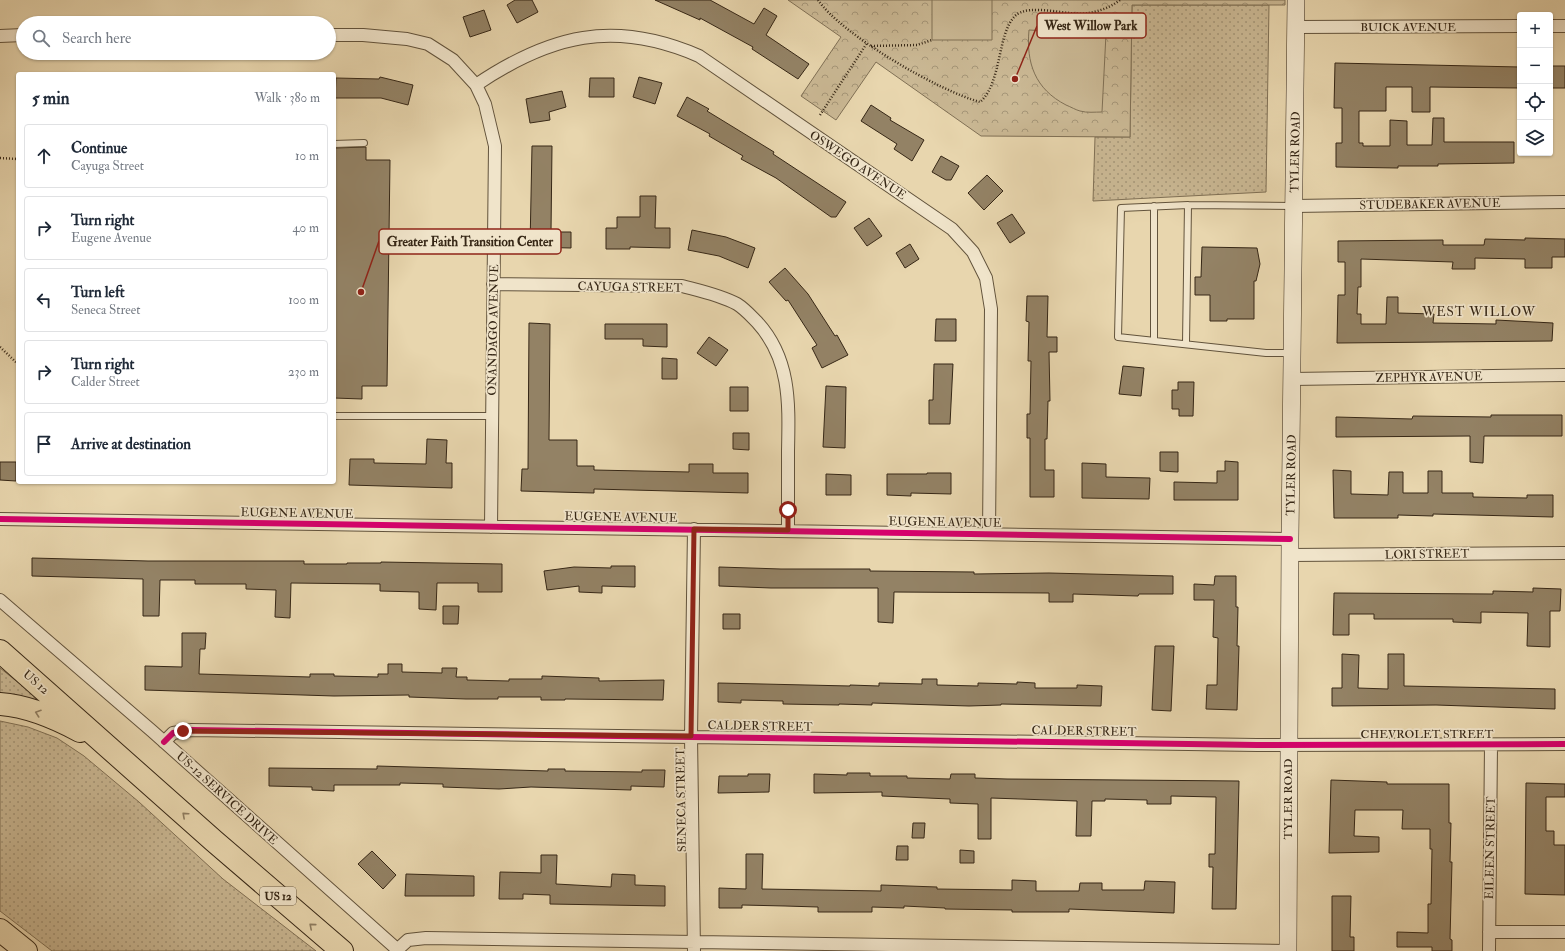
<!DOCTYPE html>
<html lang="en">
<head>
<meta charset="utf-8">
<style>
  body { margin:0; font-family:"IM FELL Double Pica",serif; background:#f6f6f7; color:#1f2937 }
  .controls { position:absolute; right:12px; top:12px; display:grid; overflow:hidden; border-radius:4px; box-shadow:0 1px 3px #0004 }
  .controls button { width:36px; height:36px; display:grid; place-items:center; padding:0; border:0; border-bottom:1px solid #e0e1e3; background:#fff; color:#1f2937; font:20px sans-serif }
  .stop { position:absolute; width:12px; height:12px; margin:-9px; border:3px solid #8f2418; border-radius:50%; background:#fff }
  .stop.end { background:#8f2418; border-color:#fff; box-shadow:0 1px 4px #0008 }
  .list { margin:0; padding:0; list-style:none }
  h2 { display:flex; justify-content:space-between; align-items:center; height:52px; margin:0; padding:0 16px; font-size:17px }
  h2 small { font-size:13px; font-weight:400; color:#747a83 }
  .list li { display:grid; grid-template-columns:26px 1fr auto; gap:12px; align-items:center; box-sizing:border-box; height:64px; margin:0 8px 8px; padding:0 8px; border:1px solid #e0e1e3; border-radius:4px }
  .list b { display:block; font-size:15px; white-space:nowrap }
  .list p { margin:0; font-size:13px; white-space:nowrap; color:#747a83 }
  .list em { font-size:13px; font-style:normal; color:#747a83 }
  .icon { flex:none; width:22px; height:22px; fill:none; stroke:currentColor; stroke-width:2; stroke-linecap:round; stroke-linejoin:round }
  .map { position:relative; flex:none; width:1565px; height:951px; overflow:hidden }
  .search { position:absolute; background:#fff; box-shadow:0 1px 3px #0004; left:16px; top:16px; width:320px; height:44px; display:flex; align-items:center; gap:10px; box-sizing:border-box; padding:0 14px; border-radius:22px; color:#747a83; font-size:15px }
  .panel { position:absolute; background:#fff; box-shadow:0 1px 3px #0004; left:16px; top:72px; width:320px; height:412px; border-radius:4px }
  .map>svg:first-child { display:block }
  .grass { fill:url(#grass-dots); stroke:#807055 }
  .park { fill:url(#park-crowns); stroke:#807055 }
  .garden { fill:#cab894; stroke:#807055 }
  .building { fill:#938265; stroke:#362716 }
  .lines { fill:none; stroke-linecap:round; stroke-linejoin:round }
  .lane-casing { stroke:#62533c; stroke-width:8 }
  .street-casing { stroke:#62533c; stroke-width:14 }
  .secondary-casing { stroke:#362716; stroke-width:18 }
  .highway-casing { stroke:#362716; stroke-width:24 }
  .path { stroke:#362716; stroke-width:2.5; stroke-dasharray:1 2; stroke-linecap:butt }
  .lane { stroke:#f0e4ca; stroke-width:6 }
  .street { stroke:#f0e4ca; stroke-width:12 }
  .secondary { stroke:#f0e4ca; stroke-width:17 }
  .highway { stroke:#e8d6ae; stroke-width:22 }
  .cycleway-casing { stroke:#f0e4ca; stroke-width:8 }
  .cycleway { stroke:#d6006c; stroke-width:6 }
  .oneway { stroke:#8f7e62 }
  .route { stroke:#8f2418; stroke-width:5 }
  .labels { text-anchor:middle; stroke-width:3.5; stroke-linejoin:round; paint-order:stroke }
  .shield { fill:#f0e4ca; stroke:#6e604c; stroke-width:1 }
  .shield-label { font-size:11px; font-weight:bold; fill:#362716 }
  .street-label { font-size:12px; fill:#362716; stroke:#f0e4ca }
  .neighbourhood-label { font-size:13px; letter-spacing:1px; fill:#362716; stroke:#f0e4ca }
  .leader { fill:none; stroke:#8f2418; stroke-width:1.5 }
  .callout-dot { fill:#8f2418; stroke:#f0e4ca; stroke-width:1.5 }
  .callout { fill:#f0e4ca; stroke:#8f2418; stroke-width:1.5 }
  .callout-label { font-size:13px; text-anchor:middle; font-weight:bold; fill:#362716 }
</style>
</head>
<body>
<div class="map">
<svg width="1565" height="951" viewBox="0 0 1565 951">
  <defs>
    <pattern id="grass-dots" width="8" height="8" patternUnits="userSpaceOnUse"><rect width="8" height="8" fill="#cab894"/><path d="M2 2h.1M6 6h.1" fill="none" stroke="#a59678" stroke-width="1.8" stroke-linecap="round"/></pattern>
    <pattern id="park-crowns" width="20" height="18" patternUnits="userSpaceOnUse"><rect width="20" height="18" fill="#cab894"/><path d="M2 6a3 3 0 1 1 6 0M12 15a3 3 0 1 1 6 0" fill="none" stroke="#a59678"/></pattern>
  </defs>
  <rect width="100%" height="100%" fill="#e8d6ae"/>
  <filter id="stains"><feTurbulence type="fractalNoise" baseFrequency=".005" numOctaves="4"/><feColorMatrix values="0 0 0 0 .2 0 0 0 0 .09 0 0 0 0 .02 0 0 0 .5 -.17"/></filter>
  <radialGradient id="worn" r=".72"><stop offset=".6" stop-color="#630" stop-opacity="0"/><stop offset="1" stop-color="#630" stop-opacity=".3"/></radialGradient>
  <path class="grass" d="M1132 5H1269L1266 192 1093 201 1095 137H1130Z
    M0 668 35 696 36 700 33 702 0 695Z
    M0 721 28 727 57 738 84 756 139 802 223 879 316 951H52L0 911Z"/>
  <path class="park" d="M788 0H1285V5H1132L1130 137 981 136 876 62 836 120 801 96 841 37Z"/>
  <path class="garden" d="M932 0H992V40H932Z
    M1029 30 1106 34 1102 112C1095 112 1087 113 1080 111 1076 110 1071 107 1066 105 1035 89 1026 63 1029 30Z"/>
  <path class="building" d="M515 0H532L538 12 517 23 507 5Z
    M655 0H710L754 24 764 8 777 16 766 35 809 64 798 79 752 49 753 47 700 18V20Z
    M484 10 491 30 470 37 463 17Z
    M1335 63 1520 67V88L1430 87V112H1412V87H1386V111H1359V143H1363V146H1390V120L1407 121V145H1432L1433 118H1444V142H1514V163L1438 164V166H1398V168L1336 167V143H1342V108H1334Z
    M1550 66H1565V88H1550Z
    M380 77 413 85 408 105 381 98H335L336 78 379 79Z
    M639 77 662 83 655 104 633 97Z
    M590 78H614V97H589Z
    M562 91 566 107 549 112 550 120 530 123 526 99Z
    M687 97 709 109 707 111 774 152 773 154 846 202 836 217H831L776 178 741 159 743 156 709 136 710 134 677 116Z
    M871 105 891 118 890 120 924 140 912 161 894 149 897 144 861 121Z
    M532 146H552L551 232H571V248L530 247Z
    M366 147V160H390L387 386H362V399L334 398 335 148Z
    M941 156 959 166 951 180H946L932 172Z
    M987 175 1003 191 984 210 968 193Z
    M640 196H656L655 228H670V248L630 247V249H606V228H617V217H640Z
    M1012 214 1025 233 1010 243 997 223Z
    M869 218 882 236 867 246 854 228Z
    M692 230 726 237 755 248 748 268 719 256 688 250Z
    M1525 238 1565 239V257H1552V268H1525V259L1475 258V269H1452L1453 262 1361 259V287H1358L1357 314H1361V324H1386L1387 297H1398V313L1434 314 1433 323 1496 324V320L1553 323 1552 341 1337 343 1338 295H1345V262H1338V241L1443 240V245H1484L1485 239 1525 240Z
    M910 244 919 259 905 268 896 253Z
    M1202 247 1257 248 1260 264 1256 281H1254V319H1227V321H1210V295H1195V277H1201Z
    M785 268 808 294 835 336 837 335 848 355 822 368 812 348 817 345 788 300 786 301 769 282Z
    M1027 296H1048L1047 337H1057V352H1049L1050 401H1048L1047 439H1045V470H1054V497H1030V438H1027V414H1030L1031 361H1028L1029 322 1026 321Z
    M936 319H956V341H935Z
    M529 323 550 324 549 440H577V466H594V470L689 472V464H713V473H748V493L594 489V493L521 491 522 469H528Z
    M605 324H667V347L643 346V339H605Z
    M709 337 728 350 716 366 697 353Z
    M662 358 677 359V379H662Z
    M934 364H953L950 424H929V400H933Z
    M1123 366 1144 368 1141 396 1119 394Z
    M1178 382H1194L1193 416H1179V409H1172V390H1178Z
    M826 386 846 387 845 448 823 447Z
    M730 387H748V411H730Z
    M1491 415H1562V436H1484L1483 463 1470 462V436L1336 437V417L1412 419 1413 416 1491 417Z
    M733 433H749V450L733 449Z
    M427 439 447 440 446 463H452V488L349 485 350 459H374V463L426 464Z
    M1160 452H1178V472L1160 471Z
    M1225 461 1238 462V500H1174V482L1217 483V471H1225Z
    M0 462H16V481L0 480Z
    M1082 463 1106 464V477L1150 478 1149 499 1082 498Z
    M1333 470 1351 471V494L1388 495 1389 472H1403V493H1428V471H1442V493H1473V497L1527 498V495H1553V517L1433 514V516L1398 515V518H1334Z
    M927 473H951V494L911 493V496L887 495V474H927Z
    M826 474 851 475V495H826Z
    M32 558 148 561H304V564H347V563H381V562L502 564V592H478V583H437L436 610 419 609V592L380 591V584L291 583 290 618 275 617 276 590 246 589V584H195V580H160L159 616H143V579L32 576Z
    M611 566H635V587L602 586V593L579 592V586L547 590 544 571 574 567 611 568Z
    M719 567 781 569H870V571L974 572V574L1049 573 1173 576V594H1139L1138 596 1073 594V602H1049V593L894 592 893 623 878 622V588H771L719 586Z
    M1215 576H1236V607H1238L1237 646H1239L1237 710 1206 709 1207 685H1217L1218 638 1213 637 1214 600H1194V584L1214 585Z
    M1533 588 1561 589 1560 611H1550V647L1527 646 1528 613 1481 612V623L1453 622V619H1374V614H1349V635H1333L1334 593 1493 594V591L1533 592Z
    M443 606H459L458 624H443Z
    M723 614H740V629H723Z
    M182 633H206L205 649H200L199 674 310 677V674H334V676L378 677V674H388V664H402V672L442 673V668H457L456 677H467V680L509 681V679H542V676L599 678V681L664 680 663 700 565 699V700H541V697H498V699H466L409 697V695L334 696 145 690V666L182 667Z
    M1155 646H1174L1171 711 1152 710Z
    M1342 654 1359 655 1358 688 1388 689V654H1404V686L1555 689V709L1436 705 1332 706V688H1342Z
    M922 679H937V685L978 686V683L1017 684V682L1035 683V688H1077V685L1102 686 1101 706 1001 704V705L969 706 872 703V705L839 704V705L783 704V701L741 700V703L718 702V683L850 686V685L879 686V683L922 684Z
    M377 766 548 771V769H565V771L642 772V770H665L664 787 631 786V790L531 787 499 789 443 787V784L400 783V785H334V791L312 790V787L269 786V768L377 769Z
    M847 773H870V776H907V778L950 779 951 774H975V778L1007 779 1239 781 1236 909H1212L1213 867H1209V854H1215L1216 797 1171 796V804H1147V800L1105 799V801H1092L1091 836H1076L1077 801 991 798V839H978V804L950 803V799L882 796V792L814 793V774L847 775Z
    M748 774H770L769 792 718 793 719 776H748Z
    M1331 780 1387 782V784H1449V823H1451L1450 862H1452L1450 939 1452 940V951H1432V947H1397V932L1428 933V904H1431L1432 849H1430V829H1402L1403 810H1355L1354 836 1379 837V852L1329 853Z
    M1526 783 1565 784V797H1546V831H1554V845H1565V895L1525 894Z
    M913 823H925L924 838H912Z
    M897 846H908V860H896Z
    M960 850 974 851V863H960Z
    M372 851 396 875 383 889 358 864Z
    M746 854H763L762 889 881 891V885L937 887V889L1012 890V880L1036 881V891H1079L1080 883H1102V890H1144L1145 881 1175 882 1174 913 1069 909V912H1012V910L945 909V908L904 906V908L872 907V912H818V907L785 906 742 905V908H719V888L746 889Z
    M541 855H557L556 884 611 887 612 874 635 875V885L665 886V906L550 904V895L523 894V899H499L500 872 541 873Z
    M406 874 474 876V896H405Z
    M1332 896H1351L1350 937H1354V951H1332Z"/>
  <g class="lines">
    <defs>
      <path id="lane" d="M334 144 364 143
        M1154 340V206
        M1186 343 1188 205
        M1291 353H1266L1118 337 1121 208 1188 205 1293 206
        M334 416H492"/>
      <path id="street" d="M1550 26H1565
        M1297 27 1520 26
        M329 35H363L407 39 428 44 453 60 476 85 485 104 495 146 491 527
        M0 36 23 35
        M476 85C550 35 614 19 699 56L952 229 973 252 986 278 991 309 989 533
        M1294 206 1565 202
        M493 284 682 286C701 291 720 295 737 304 745 309 751 316 757 322 791 359 789 404 788 451 788 478 788 504 788 530
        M1292 379 1565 375
        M0 519 1290 539
        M694 529 691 736 694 951
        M1290 555 1565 553
        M0 600 152 731 399 951
        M164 742 173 733 192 730 1257 745 1565 744
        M1489 932H1565
        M397 950 408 940 426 938 1288 951
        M1489 951 1491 745"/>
      <path id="secondary" d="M1288 951 1290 539 1296 0"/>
      <path id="highway" d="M0 651 214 841 342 951
        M0 704C27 706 56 718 80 731
        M0 930 26 951"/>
    </defs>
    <use href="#lane" class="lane-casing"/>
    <use href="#street" class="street-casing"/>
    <use href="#secondary" class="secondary-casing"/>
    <use href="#highway" class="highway-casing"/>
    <path class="path" d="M818 0C842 35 939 91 980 102 1002 83 997 34 1015 16 1029 2 1070 17 1089 13 1100 11 1111 7 1120 0
      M871 46 917 45 932 40
      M820 115 867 43
      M0 158 18 159
      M0 347 18 364"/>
    <use href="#lane" class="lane"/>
    <use href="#street" class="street"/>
    <use href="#secondary" class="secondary"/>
    <use href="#highway" class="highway"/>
    <defs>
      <path id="cycleway" d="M0 519 1290 539
        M164 742 173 733 192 730 1257 745 1565 744"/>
    </defs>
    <use href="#cycleway" class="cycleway-casing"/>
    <use href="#cycleway" class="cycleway"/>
  </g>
  <defs><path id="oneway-chevron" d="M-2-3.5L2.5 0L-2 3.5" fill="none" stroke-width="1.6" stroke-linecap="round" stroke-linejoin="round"/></defs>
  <g class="oneway">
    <use href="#oneway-chevron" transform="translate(38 713) rotate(-161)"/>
    <use href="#oneway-chevron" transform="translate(185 815) rotate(-138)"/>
    <use href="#oneway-chevron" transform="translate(312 926) rotate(-139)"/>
  </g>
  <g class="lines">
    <path class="route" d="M183 731 691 736 694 529 788 530V510"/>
  </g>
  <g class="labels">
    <rect class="shield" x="260" y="887" width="36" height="18" rx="3"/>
    <g class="shield-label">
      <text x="278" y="900">US 12</text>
    </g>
    <g class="street-label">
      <text x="1408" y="31">BUICK AVENUE</text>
      <text transform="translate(1295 152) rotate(-89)" y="4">TYLER ROAD</text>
      <text transform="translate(858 165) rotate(34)" y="4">OSWEGO AVENUE</text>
      <text transform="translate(1430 204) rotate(-1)" y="4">STUDEBAKER AVENUE</text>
      <text transform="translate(630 287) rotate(1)" y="4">CAYUGA STREET</text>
      <text transform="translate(493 330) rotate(-89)" y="4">ONANDAGO AVENUE</text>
      <text transform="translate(1429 377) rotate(-1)" y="4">ZEPHYR AVENUE</text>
      <text transform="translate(1291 475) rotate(-89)" y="4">TYLER ROAD</text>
      <text transform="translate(297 513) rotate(1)" y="4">EUGENE AVENUE</text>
      <text transform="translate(621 517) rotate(1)" y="4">EUGENE AVENUE</text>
      <text transform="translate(945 522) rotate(1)" y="4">EUGENE AVENUE</text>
      <text transform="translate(1427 554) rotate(-1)" y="4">LORI STREET</text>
      <text transform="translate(36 682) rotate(41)" y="4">US 12</text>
      <text transform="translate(760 726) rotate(1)" y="4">CALDER STREET</text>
      <text transform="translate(1084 731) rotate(1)" y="4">CALDER STREET</text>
      <text x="1427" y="738">CHEVROLET STREET</text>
      <text transform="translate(227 798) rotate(42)" y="4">US-12 SERVICE DRIVE</text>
      <text transform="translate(1288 799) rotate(-90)" y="4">TYLER ROAD</text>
      <text transform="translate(681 800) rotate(-91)" y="4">SENECA STREET</text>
      <text transform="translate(1490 848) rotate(-89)" y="4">EILEEN STREET</text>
    </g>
    <g class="neighbourhood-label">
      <text x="1479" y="316">WEST WILLOW</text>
    </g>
  </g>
  <path class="leader" d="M1015 79L1037 26M361 292L379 241"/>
  <g class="callout-dot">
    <circle cx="1015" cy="79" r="4"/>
    <circle cx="361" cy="292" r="4"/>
  </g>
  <g class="callout">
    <rect x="1037" y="13" width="109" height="25" rx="4"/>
    <rect x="379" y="229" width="182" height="25" rx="4"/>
  </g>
  <g class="callout-label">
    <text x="1091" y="30">West Willow Park</text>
    <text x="470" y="246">Greater Faith Transition Center</text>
  </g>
  <rect width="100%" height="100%" filter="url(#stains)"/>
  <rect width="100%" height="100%" fill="url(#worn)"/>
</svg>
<div class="controls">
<button>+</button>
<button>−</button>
<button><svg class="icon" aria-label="locate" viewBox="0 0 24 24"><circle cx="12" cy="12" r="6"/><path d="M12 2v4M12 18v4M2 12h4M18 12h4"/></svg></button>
<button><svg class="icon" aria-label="layers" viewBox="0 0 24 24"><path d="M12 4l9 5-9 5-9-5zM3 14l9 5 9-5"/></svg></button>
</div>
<div class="stop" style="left:788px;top:510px"></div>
<div class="stop end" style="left:183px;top:731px"></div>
<div class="search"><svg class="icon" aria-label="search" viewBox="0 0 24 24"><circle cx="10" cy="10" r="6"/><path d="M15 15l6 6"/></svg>Search here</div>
<section class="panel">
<h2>5 min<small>Walk · 380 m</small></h2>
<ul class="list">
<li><svg class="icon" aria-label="ahead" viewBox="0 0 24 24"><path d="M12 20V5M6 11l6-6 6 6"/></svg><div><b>Continue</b><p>Cayuga Street</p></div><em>10 m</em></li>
<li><svg class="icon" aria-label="right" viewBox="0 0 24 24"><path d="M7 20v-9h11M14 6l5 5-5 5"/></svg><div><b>Turn right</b><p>Eugene Avenue</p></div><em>40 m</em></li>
<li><svg class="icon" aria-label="left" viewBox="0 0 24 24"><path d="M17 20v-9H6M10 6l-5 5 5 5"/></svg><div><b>Turn left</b><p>Seneca Street</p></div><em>100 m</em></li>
<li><svg class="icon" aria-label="right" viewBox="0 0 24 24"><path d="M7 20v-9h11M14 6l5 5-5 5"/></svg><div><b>Turn right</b><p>Calder Street</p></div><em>230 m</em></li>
<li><svg class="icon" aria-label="arrive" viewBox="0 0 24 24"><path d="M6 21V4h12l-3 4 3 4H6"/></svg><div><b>Arrive at destination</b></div></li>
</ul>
</section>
</div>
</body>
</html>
